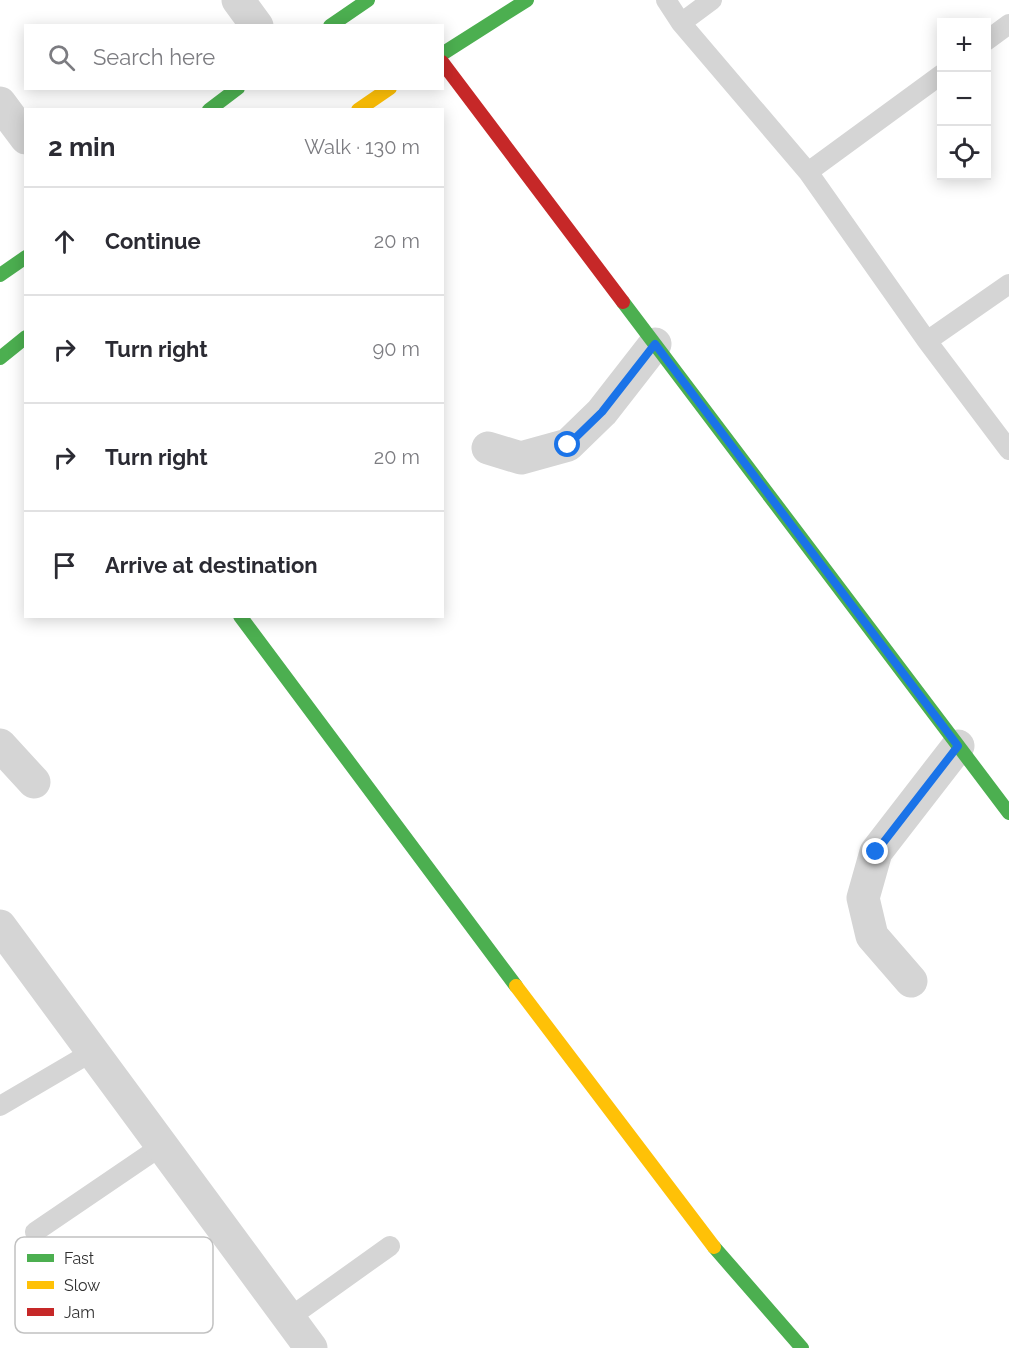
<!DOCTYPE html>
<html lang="en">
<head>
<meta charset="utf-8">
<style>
  body { margin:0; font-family:Raleway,sans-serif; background:#f7f7f7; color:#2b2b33 }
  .controls { position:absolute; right:18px; top:18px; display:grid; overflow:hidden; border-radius:0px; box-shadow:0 3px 15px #0003 }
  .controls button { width:54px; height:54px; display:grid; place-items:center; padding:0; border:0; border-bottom:2px solid #e1e1e2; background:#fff; color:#2b2b33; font:30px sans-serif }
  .stop { position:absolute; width:18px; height:18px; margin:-14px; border:4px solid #1a73e8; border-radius:50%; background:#fff }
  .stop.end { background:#1a73e8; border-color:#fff; box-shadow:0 2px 6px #0008 }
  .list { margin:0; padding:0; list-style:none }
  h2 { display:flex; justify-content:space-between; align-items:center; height:78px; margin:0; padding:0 24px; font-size:26px }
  h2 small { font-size:20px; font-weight:400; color:#7c7c81 }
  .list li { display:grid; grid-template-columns:39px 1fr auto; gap:18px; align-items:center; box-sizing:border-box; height:108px; padding:0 24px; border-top:2px solid #e1e1e2 }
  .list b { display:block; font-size:22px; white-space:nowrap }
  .list em { font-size:20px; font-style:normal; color:#7c7c81 }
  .icon { flex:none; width:33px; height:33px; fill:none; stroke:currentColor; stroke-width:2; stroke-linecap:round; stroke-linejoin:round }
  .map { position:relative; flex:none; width:1009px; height:1348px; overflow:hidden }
  .search { position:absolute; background:#fff; box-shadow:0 3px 15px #0003; left:24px; top:24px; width:420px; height:66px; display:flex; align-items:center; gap:15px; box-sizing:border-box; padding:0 21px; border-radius:0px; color:#7c7c81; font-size:22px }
  .panel { position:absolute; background:#fff; box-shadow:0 3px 15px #0003; left:24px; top:108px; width:420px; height:510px; border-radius:0px }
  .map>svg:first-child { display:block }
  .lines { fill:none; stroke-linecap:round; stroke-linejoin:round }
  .lane { stroke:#d5d5d5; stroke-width:20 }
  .street { stroke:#d5d5d5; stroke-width:33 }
  .fast { stroke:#4caf50; stroke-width:14 }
  .slow { stroke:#ffc107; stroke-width:14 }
  .jam { stroke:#c62828; stroke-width:14 }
  .route { stroke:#1a73e8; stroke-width:8 }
  .key { fill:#fff; stroke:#c1c1c1; stroke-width:1.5 }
  .key-label { font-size:16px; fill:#313131 }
</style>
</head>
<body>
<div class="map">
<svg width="1009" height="1348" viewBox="0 0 1009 1348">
  <rect width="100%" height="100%" fill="#fff"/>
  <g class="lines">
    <path class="lane" d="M666 0 681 23 808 172 927 341 1009 450
      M681 23 712 0
      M986 41 1009 24
      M808 172 942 74
      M927 341 1009 284
      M0 1106 92 1052
      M35 1232 160 1147
      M289 1318 390 1246"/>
    <path class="street" d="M238 0 257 26
      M0 103 26 138
      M488 448 521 458 568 445 602 412 655 344
      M0 745 34 782
      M0 926 311 1348
      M911 981 872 936 863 898 876 852 958 746"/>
    <path class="fast" d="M330 26 368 0
      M442 54 527 0
      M209 110 238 88
      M0 275 26 257
      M623 302 1009 813
      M0 358 26 337
      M240 616 516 986
      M714 1247 802 1348"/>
    <path class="slow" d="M358 110 390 88
      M516 986 714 1247"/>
    <path class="jam" d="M442 62 623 302"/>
  </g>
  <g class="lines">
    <path class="route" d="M568 445 602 412 655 344 958 746 876 852"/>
  </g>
  <rect x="15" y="1237" width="198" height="96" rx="9" class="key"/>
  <rect x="27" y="1254" width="27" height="8" fill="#4caf50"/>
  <rect x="27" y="1281" width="27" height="8" fill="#ffc107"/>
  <rect x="27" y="1308" width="27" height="8" fill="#c62828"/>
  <g class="key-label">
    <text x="64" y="1264">Fast</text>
    <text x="64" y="1291">Slow</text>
    <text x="64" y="1318">Jam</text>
  </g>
</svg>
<div class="controls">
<button>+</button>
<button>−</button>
<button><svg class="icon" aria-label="locate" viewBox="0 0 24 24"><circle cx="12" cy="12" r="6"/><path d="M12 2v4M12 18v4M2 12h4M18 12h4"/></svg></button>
</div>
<div class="stop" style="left:568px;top:445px"></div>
<div class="stop end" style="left:876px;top:852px"></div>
<div class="search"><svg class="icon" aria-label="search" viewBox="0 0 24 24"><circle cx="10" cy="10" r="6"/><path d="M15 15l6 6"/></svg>Search here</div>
<section class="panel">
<h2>2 min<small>Walk · 130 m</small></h2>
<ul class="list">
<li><svg class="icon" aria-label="ahead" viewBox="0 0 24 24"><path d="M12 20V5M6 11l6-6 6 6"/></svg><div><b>Continue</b></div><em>20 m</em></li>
<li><svg class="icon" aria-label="right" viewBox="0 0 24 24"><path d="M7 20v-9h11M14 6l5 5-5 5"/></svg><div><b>Turn right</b></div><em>90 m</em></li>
<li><svg class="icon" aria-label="right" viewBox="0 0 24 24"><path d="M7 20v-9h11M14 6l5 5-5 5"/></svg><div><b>Turn right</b></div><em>20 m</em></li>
<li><svg class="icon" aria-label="arrive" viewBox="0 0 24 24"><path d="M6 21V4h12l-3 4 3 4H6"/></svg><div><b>Arrive at destination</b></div></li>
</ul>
</section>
</div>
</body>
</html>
